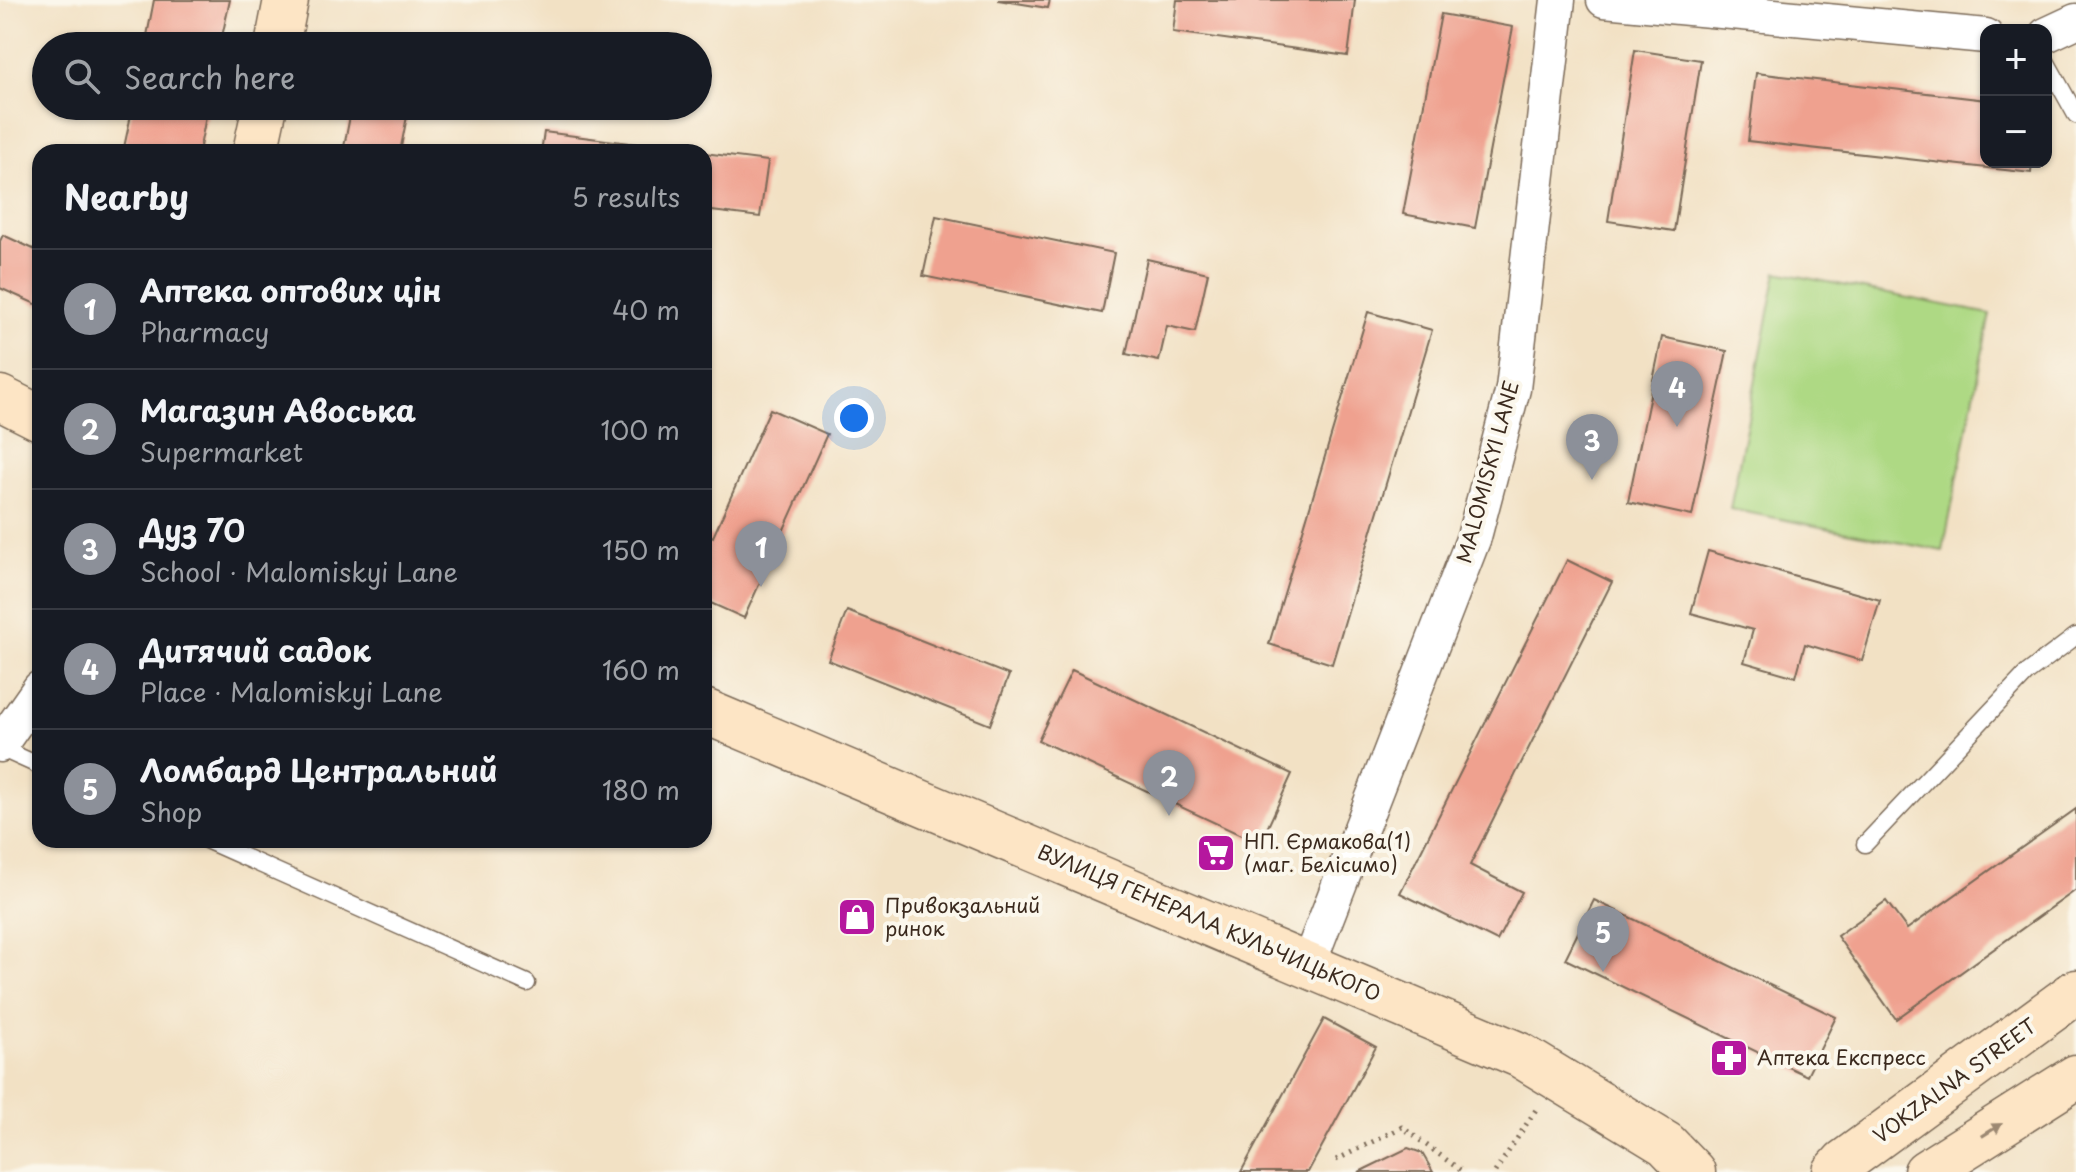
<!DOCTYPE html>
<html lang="en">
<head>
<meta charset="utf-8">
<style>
  body { margin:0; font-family:"Playpen Sans",sans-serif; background:#242831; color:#f1f3f6 }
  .controls { position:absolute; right:24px; top:24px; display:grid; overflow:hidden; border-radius:16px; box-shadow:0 2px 6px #0004 }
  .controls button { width:72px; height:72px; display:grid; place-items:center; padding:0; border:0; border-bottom:2px solid #363941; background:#171b24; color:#f1f3f6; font:40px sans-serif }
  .you { position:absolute; left:854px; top:418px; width:28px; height:28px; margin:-20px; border:6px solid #fff; border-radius:50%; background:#1a73e8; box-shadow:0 0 0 12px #1a73e833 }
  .badge { display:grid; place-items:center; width:52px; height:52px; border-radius:50%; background:#8c9099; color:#fff; font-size:26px; font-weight:700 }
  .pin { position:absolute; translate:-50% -66px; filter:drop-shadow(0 2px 4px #0008) }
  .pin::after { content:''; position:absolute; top:42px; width:28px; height:24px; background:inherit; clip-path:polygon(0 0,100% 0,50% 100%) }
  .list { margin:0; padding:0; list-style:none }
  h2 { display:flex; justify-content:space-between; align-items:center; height:104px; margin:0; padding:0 32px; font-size:34px }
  h2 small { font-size:26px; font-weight:400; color:#9ea1a6 }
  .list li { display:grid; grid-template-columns:52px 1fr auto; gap:24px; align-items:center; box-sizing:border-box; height:120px; padding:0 32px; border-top:2px solid #363941 }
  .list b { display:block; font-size:30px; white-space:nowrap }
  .list p { margin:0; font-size:26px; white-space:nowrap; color:#9ea1a6 }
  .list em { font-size:26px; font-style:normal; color:#9ea1a6 }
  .icon { flex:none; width:44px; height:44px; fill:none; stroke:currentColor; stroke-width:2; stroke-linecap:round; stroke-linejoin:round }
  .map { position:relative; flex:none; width:2076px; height:1172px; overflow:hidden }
  .search { position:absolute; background:#171b24; box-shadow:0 2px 6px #0004; left:32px; top:32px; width:680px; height:88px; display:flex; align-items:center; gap:20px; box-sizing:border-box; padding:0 28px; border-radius:44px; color:#9ea1a6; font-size:30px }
  .panel { position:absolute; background:#171b24; box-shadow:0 2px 6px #0004; left:32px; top:144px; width:680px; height:704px; border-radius:24px }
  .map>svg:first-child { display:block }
  .green { fill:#aed984; stroke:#748251; stroke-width:2 }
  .building { fill:#efa18f }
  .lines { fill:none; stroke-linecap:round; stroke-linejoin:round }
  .lane-casing { stroke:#7b6a58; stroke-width:19 }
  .street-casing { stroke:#7b6a58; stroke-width:37 }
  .secondary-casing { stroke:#7b6a58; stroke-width:47 }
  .path { stroke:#7b6a58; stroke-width:5; stroke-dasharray:2 6; stroke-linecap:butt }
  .lane { stroke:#fff; stroke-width:16 }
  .street { stroke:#fff; stroke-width:34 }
  .secondary { stroke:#fde5c5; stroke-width:44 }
  .oneway { fill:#9c8872 }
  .labels { text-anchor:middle; stroke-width:8; stroke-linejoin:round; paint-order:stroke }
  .street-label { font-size:20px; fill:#3b2a1e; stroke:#fbf7ec }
  .poi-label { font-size:20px; fill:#3b2a1e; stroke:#fbf7ec; text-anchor:start }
</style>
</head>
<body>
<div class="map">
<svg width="2076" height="1172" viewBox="0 0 2076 1172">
  <rect width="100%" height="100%" fill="#fbf7ec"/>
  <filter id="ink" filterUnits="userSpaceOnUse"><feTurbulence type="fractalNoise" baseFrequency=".0125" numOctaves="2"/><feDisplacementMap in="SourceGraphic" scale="16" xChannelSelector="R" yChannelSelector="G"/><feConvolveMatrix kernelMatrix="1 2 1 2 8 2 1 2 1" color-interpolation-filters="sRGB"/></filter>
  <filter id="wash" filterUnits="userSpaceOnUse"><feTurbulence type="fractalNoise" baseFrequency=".006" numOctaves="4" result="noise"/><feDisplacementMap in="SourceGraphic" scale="32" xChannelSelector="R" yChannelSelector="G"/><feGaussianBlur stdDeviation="1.8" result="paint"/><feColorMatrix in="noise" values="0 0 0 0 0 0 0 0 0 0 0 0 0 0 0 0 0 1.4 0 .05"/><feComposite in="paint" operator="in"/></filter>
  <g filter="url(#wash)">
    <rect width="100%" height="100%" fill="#f2e1c4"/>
    <path class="green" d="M1777 272 1990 314 1943 551 1730 509Z"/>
    <g id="blocks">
      <path class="building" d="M154 0H230L220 46H145Z
        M998 0H1050L1048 8Z
        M1177 0H1355L1348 56 1173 32Z
        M1441 14 1513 27 1475 228 1403 214Z
        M1635 50 1701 60 1674 231 1608 221Z
        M1756 73 1986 100V162H2032L2031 173 1748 141Z
        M133 106H208L199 152H123Z
        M352 106H409L400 152H343Z
        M544 132 683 150V152H541Z
        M704 153 768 161 760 217 704 210Z
        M936 216 1114 253 1102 313 923 276Z
        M3 235 40 252V306L0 288V241Z
        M1147 259 1208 273 1195 332 1167 326 1159 361 1126 354Z
        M1368 312 1432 330 1332 664 1269 644Z
        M1662 337 1727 351 1692 516 1628 502Z
        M770 409 827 434 744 618 704 600V533L713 537Z
        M1708 551 1880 600 1862 661 1805 644 1796 677 1744 662 1753 630 1691 613Z
        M1567 560 1612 582 1470 865 1522 892 1497 941 1400 893Z
        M847 611 1009 675 990 725 828 660Z
        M1072 670 1292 774 1260 844 1038 740Z
        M2076 809V890L1896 1019 1837 936 1886 901 1907 929Z
        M1594 900 1836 1017 1807 1076 1565 959Z
        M1324 1019 1376 1047 1308 1172H1241Z
        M1408 1148 1422 1153 1433 1172H1359Z"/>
    </g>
  </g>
  <g filter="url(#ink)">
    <use href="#blocks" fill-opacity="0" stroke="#7b6a58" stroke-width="2"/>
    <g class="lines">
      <defs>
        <path id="lane" d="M2046 61 2076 115
          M0 748 40 766
          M206 840 527 983
          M1865 844 2027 673 2076 636"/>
        <path id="street" d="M1604 0 1986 36
          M2046 35 2076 21
          M0 745 40 688
          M1308 965 1474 537 1513 389 1558 0"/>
        <path id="secondary" d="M277 46 286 0
          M255 152 265 106
          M0 398 40 418
          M704 711 1520 1055 1666 1144 1693 1172
          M1835 1172 1844 1162 2076 992
          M1926 1172 2076 1077"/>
      </defs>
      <use href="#lane" class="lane-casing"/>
      <use href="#street" class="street-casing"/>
      <use href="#secondary" class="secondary-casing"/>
      <path class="path" d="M1336 1160 1402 1127 1463 1172
        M1495 1172 1537 1108"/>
      <use href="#lane" class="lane"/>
      <use href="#street" class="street"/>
      <use href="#secondary" class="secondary"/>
    </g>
    <defs><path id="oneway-solid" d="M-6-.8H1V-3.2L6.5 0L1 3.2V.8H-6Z" transform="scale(2)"/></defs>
    <use class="oneway" href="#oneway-solid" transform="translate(1992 1130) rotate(-32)"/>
  </g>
  <defs>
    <symbol id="supermarket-square" viewBox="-11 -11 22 22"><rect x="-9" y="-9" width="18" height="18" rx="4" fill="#b5179e" stroke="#fbf7ec"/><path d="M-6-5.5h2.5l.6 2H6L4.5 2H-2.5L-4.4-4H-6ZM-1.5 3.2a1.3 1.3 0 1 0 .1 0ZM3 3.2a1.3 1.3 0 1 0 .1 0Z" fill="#fff"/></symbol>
    <symbol id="shop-square" viewBox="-11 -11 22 22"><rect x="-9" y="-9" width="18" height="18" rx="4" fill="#b5179e" stroke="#fbf7ec"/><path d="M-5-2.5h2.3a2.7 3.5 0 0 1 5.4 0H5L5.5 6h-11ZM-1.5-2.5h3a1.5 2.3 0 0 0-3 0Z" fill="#fff"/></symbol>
    <symbol id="pharmacy-square" viewBox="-11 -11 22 22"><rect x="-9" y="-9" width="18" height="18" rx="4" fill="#b5179e" stroke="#fbf7ec"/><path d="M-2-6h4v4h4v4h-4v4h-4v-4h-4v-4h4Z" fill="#fff"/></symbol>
  </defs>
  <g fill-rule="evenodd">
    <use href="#supermarket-square" x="1194" y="831" width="44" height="44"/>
    <use href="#shop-square" x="835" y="895" width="44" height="44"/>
    <use href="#pharmacy-square" x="1707" y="1036" width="44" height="44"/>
  </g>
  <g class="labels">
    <g class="street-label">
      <text transform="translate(1488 472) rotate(-75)" y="7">MALOMISKYI LANE</text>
      <text transform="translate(1209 923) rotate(23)" y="7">ВУЛИЦЯ ГЕНЕРАЛА КУЛЬЧИЦЬКОГО</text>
      <text transform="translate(1955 1081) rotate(-36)" y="7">VOKZALNA STREET</text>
    </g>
    <g class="poi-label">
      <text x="1244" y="849">НП. Єрмакова(1)<tspan x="1244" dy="23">(маг. Белісимо)</tspan></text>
      <text x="885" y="913">Привокзальний<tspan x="885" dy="23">ринок</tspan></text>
      <text x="1757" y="1065">Аптека Експресс</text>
    </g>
  </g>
</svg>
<div class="controls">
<button>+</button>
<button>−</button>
</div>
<div class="you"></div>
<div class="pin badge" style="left:761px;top:587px">1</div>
<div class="pin badge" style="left:1169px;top:816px">2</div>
<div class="pin badge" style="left:1592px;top:480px">3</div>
<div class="pin badge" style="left:1677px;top:427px">4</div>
<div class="pin badge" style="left:1603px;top:972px">5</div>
<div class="search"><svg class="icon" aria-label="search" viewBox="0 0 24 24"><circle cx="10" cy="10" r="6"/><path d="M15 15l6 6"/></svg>Search here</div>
<section class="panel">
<h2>Nearby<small>5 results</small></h2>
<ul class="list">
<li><span class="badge">1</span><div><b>Аптека оптових цін</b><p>Pharmacy</p></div><em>40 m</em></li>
<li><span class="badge">2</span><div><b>Магазин Авоська</b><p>Supermarket</p></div><em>100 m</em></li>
<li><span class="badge">3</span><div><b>Дуз 70</b><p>School · Malomiskyi Lane</p></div><em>150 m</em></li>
<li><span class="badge">4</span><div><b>Дитячий садок</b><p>Place · Malomiskyi Lane</p></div><em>160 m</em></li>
<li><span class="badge">5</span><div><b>Ломбард Центральний</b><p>Shop</p></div><em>180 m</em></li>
</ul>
</section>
</div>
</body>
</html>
